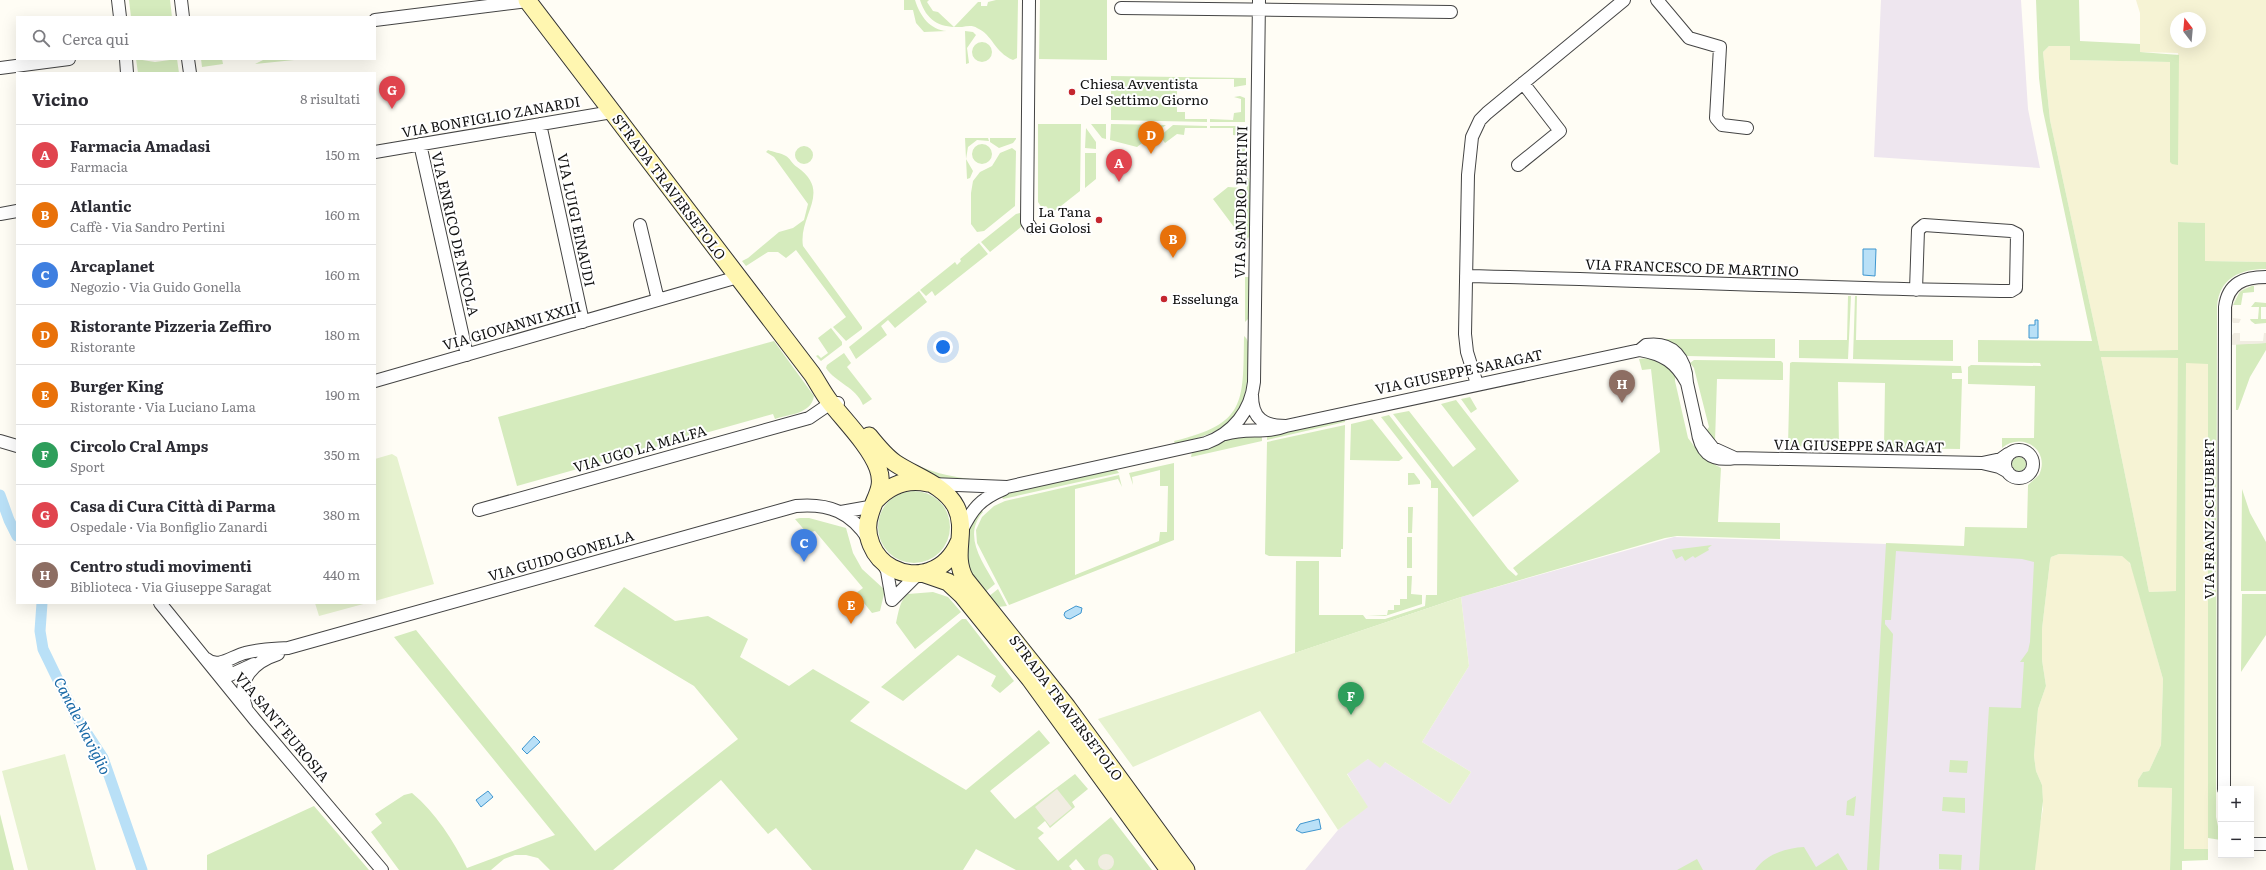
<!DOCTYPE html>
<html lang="it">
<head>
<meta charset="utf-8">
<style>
  body { margin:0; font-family:Literata,serif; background:#f2f2f3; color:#2b2b33 }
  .controls { position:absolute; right:12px; bottom:12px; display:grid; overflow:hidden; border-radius:0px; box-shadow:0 4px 16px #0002 }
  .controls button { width:36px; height:36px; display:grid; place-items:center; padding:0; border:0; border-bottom:1px solid #e1e1e2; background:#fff; color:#2b2b33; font:20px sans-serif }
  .compass { position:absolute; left:2170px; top:12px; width:36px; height:36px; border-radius:50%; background:#fff; box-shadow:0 4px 16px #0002; rotate:344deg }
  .you { position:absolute; left:943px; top:347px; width:14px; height:14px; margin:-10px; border:3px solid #fff; border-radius:50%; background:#1a73e8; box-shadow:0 0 0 6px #1a73e833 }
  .badge { display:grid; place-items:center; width:26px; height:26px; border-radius:50%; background:#c4262e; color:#fff; font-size:13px; font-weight:700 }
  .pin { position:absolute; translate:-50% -33px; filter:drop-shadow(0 1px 2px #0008) }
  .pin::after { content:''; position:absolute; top:21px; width:14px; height:12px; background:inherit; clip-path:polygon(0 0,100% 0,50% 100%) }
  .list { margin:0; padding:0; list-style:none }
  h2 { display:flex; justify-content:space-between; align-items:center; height:52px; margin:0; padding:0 16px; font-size:17px }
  h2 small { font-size:13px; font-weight:400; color:#7c7c81 }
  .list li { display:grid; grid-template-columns:26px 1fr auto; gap:12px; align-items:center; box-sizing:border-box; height:60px; padding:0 16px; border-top:1px solid #e1e1e2 }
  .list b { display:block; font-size:15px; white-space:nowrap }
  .list p { margin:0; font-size:13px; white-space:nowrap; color:#7c7c81 }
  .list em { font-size:13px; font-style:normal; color:#7c7c81 }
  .icon { flex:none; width:22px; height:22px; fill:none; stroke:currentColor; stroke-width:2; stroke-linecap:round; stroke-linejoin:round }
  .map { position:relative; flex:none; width:2266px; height:870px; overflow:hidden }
  .search { position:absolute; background:#fff; box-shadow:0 4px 16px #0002; left:16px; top:16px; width:360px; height:44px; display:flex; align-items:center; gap:10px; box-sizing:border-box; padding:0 14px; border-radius:0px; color:#7c7c81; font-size:15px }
  .panel { position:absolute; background:#fff; box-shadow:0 4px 16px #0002; left:16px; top:72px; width:360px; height:532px; border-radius:0px }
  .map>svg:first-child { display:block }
  .industrial { fill:#eee6ef }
  .farmland { fill:#f6f3d4; fill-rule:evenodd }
  .green { fill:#d5ebbd; fill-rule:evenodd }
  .pitch { fill:#e6f2cf }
  .plaza { fill:#f1ede2 }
  .water { fill:#b9e0f7; stroke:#3f96cf }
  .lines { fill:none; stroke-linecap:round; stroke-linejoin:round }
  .canal { stroke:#b9e0f7; stroke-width:11 }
  .street-casing { stroke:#444; stroke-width:14 }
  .secondary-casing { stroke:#333; stroke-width:19 }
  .street { stroke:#fff; stroke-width:12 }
  .secondary { stroke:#fff6b0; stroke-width:17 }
  .poi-dot { fill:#c4262e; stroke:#fff; stroke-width:1.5 }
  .labels { text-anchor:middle; stroke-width:4; stroke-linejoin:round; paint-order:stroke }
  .poi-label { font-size:14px; fill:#111; stroke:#fff; text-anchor:start }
  .street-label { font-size:14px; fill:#111; stroke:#fff }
  .water-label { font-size:15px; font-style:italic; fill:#1768a6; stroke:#fff }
</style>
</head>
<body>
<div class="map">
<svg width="2266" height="870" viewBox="0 0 2266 870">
  <rect width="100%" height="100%" fill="#fffdf5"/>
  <path class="industrial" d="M1881 0H2021L2028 109 2040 168 1874 157Z
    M1674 537 2039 549 2020 870H1305L1338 830 1367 807 1347 773 1368 759 1385 762 1450 804 1471 772 1422 742 1469 666 1461 597Z"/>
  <path class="farmland" d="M2136 0H2266V262L2205 261V223L2178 222V350L2100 351 2050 120 2043 52 2049 46H2070L2071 60 2170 62V162L2178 53 2140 52V13ZM2176 18H2200V42H2176Z
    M2101 357 2178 358 2177 591 2149 592Z
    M2186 363H2208V849H2184Z
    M2059 554 2122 556 2127 558 2132 568 2163 679 2161 745 2149 771 2143 772 2138 780V786L2172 788 2170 870H2035L2037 839 2043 809 2042 785 2036 771 2034 756 2038 709 2046 686 2042 660V629L2050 561 2051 557Z"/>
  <path class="green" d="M129 0H170L172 17H131Z
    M904 0H915C920 16 930 30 947 31L924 32 916 23 913 10H904Z
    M920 0H929L927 2 933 11 938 12 954 27 978 2H981V6H987L988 2 996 0H1018L1017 58 1013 60C994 52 993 35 977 28 973 25 967 26 962 27 941 28 927 22 920 0Z
    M1040 0H1107V60L1039 59Z
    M2036 0H2079L2080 41 2140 44V52L2179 55 2178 165 2172 164 2170 162V62L2070 60V46H2049L2043 52 2050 120 2100 351 2178 350V222L2205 223V261L2266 262V269C2240 269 2219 278 2217 307L2216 817 2221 840 2208 838V364L2186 363 2184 849H2208V860L2182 861V870H2170L2172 788 2138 787V780L2143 772 2149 771 2161 745 2163 679 2130 563 2122 556 2059 554 2051 557 2050 561 2042 629V660L2046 686 2038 709 2034 756 2036 771 2042 785 2043 801 2035 870H1979L1989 707 2021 708 2024 662H2020L2028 651 2030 642 2034 562 2022 559 1896 551 1891 620H1885V624L1893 634 1879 870H1867L1886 543 1964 546 1965 527 2027 528 2028 485 2039 475C2051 450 2022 431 2002 448V438H2034L2035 386 1968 384V367L1971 365 2041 366 2040 363 1978 362V340L2092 341 2043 111 2039 78ZM2101 357 2178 358 2176 591 2149 592Z
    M965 31 973 32 976 35 967 48 969 63 966 64Z
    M972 52a10 10 0 1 1 20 0a10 10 0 1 1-20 0Z
    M136 59 155 62 177 59 179 73H138Z
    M201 59H222L223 64 202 67Z
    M265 59H304L255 64Z
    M1111 76 1246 78V85L1234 87V79H1186L1185 86H1177V112H1185V119H1207V122L1111 120Z
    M1240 96 1245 98V122H1210V119L1233 120 1234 113 1241 112V99L1234 97Z
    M1038 124H1081L1080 191 1052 213 1046 206 1042 208 1038 202Z
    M1091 124H1106V139L1102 138Z
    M1111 124 1166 125 1137 147 1110 140Z
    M1173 125 1207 126V128H1185L1184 135 1177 134 1165 143 1160 136Z
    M1210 126H1245V157L1233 158 1240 157 1241 136 1233 135V128H1210Z
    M1086 128 1096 142V149L1085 148Z
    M965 138H988L989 141 977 140 968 147 966 159 973 171 970 178 967 179Z
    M990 138H1016V139L1013 143 999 148 990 142Z
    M972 154a10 10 0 1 1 20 0a10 10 0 1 1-20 0Z
    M795 155a9 9 0 1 1 18 0a9 9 0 1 1-18 0Z
    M1012 148 1016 151 1015 206 984 231 977 232 971 224V193L973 181 980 172 992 166 1000 153Z
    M768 150C773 152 781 153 786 156 790 158 792 164 797 167 833 192 798 215 803 246L862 327V329L846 341 833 327 846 317 796 250 786 258 778 252H768L746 266 742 261 748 258 779 232 793 228 804 220 808 204 774 157 766 152Z
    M1085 153H1096V179L1085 188Z
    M1247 175 1250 183V236L1246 240Z
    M1228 187 1244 188 1243 239 1213 199Z
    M1020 213 1023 222 1021 227 990 252 981 242 1016 214Z
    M979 243 988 254 935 296 932 291 926 296 920 290 955 262 957 265 961 261 960 259Z
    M1245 277H1250L1249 318 1245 322Z
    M2254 285V292L2243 293 2241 305H2233L2240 291Z
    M919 291 927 302 895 328 888 320 881 326 887 335 856 359 849 347Z
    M1848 296H1851L1848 359 1799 358V340H1847Z
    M1855 296H1857L1856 340H1953V361L1853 359Z
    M2255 302 2266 303V307H2261V319H2266V323L2255 324 2251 321 2250 319H2258L2259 307H2251Z
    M831 328 842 342V345L821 361 816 356 818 355 821 358 828 353 818 338Z
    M1244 336C1251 341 1249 354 1248 362 1248 419 1227 432 1175 444L1174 441C1246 424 1243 403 1244 336Z
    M1659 339H1775V358L1687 356 1678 346Z
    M774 341 814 396C811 414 790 414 775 419L773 414 517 486 498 417Z
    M2266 343V350L2250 377 2238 410H2236V344Z
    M844 353 851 363 847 367 872 399 863 405C856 387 836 383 826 368L827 365Z
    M1648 358C1660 359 1669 367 1675 376V381L1688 438 1703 458 1721 468 1718 522 1780 523V539L1677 536 1665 538 1461 597 1295 653 1296 561H1319V615H1363L1366 619H1385L1425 606 1426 595H1437L1438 488H1431V481L1381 417 1389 415 1508 569 1516 576 1518 574 1513 568 1660 452 1651 369 1642 370 1639 359Z
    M1694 360 1781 361 1783 363V380L1717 379 1715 442 1707 430 1709 427 1694 368 1690 363Z
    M1792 362 1961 366 1962 373H1952V379H1962L1960 449 1884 448 1885 383 1838 382 1839 447 1788 446 1790 363Z
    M1470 397 1477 409 1471 413 1461 399Z
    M1456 400 1519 481 1473 517 1393 414 1409 411 1453 467 1476 449 1441 404Z
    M1345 418V422L1267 440V435Z
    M1372 419 1403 458 1399 461 1350 460 1351 424Z
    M1345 425 1343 549H1341V557L1269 556 1265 554 1267 442Z
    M1236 435H1262V441L1191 457 1192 452Z
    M881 437C903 465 937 475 971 479V483L944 479 911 467 879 439Z
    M2012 464a7 7 0 1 1 14 0a7 7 0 1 1-14 0Z
    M1174 463V540L1009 605 977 543 976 530 982 517 994 506 1005 501 1119 475 1122 487 1118 479 1075 489V575L1159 541 1160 532H1167L1168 486H1160V470L1132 477 1133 485 1129 473Z
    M1116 469 1119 473 1003 499 1001 495Z
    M1408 473H1414L1420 481V484L1408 485Z
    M2242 489 2250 513 2266 542V591H2241Z
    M878 527a36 36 0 1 1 72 0a36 36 0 1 1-72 0Z
    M1408 507H1413L1412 533H1408Z
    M980 509 983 512C962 536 983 562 995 584L984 593 966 569 970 525Z
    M800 518H809L846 528 853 553 862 569 885 590 880 611 872 613 856 593 863 588 815 531 807 533 795 519Z
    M1407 537H1412V568H1407Z
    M1712 545 1708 548 1709 550 1695 558 1693 556 1685 561 1682 556 1676 559 1672 550Z
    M1407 576H1412L1411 594 1422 595V604L1385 616H1367L1387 615 1388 610H1394V605H1400V599H1407Z
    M624 587 675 621 708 616 748 639 740 657 789 686 813 669 870 702 850 721 966 790 1039 730 1050 743 990 791 1015 819 1075 774 1088 789 1072 802 1075 807 1050 828 1045 821 1037 828 1044 833 1038 838 1058 861 1111 817 1152 870H1085L1076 859 1069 866 1072 870H1016L976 849 963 870H812L776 828 768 834 721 780 613 870H550L538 858 526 855H515L504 859 491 870H399L371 832 382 823 375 814 404 795 412 793C436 813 453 840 467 868L555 835 394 637 416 630 595 851 738 739 694 686 594 626Z
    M998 589 1007 606 997 607 988 597Z
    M933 592 948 597 961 612 915 649 896 623C898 614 900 599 908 594Z
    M2242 594H2266V635L2241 672Z
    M962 619H966L1014 681 1000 693 991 686 996 676 958 655 903 701 881 687Z
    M1950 760 1968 761 1967 773 1949 772Z
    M1856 796 1854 816 1846 815 1847 801Z
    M1943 797 1965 798V813L1942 811Z
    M314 806 369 870H207V855Z
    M0 814 14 870H0Z
    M1804 847 1816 867 1838 853 1848 870H1755C1766 854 1786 848 1804 847Z
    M1939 854 1962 855 1961 870 1939 869Z
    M1697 859 1703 870H1677Z"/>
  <path class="pitch" d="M392 454 397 457 434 584 375 601V459Z
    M1461 597 1469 666 1422 742 1471 772 1450 804 1385 762 1380 768 1368 759 1347 774 1368 807 1338 830 1260 711 1133 767 1098 719Z
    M315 603H367L319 616Z
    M65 754 96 870H28L2 771Z"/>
  <path class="plaza" d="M2266 283V285L2249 286 2237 294 2233 305V318L2241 319 2239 323H2233L2231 319V305L2237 290 2248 284Z
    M2234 333H2240V341H2263L2264 333H2266V343L2231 345V336Z
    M1057 789 1072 808 1050 826 1035 807Z
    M1098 862a8 8 0 1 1 16 0a8 8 0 1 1-16 0Z"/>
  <path class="water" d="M1863 249H1876L1875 276 1863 275Z
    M2035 320H2038V338H2029V325H2035Z
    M1076 606 1082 608 1081 613 1070 619 1066 618 1064 615 1065 612Z
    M534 736 540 742 527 754 522 749Z
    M488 791 493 797 481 807 476 800Z
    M1319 819 1321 829 1302 833 1296 830 1300 824Z"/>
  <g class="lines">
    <path class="canal" d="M0 495 9 520 17 536
      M42 603 40 631 43 649 75 715 103 758 142 870"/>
    <defs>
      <path id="street" d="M118 0 120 17
        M181 0 183 17
        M1029 0 1027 222 1031 228
        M1657 0 1689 38 1720 47 1716 118 1722 125 1747 128
        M1121 8 1451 12
        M375 20 528 1
        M126 59 127 73
        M188 59 190 73
        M0 68 69 59
        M540 124 583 322
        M420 144 467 355
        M375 152 612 112
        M1518 165 1560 131 1523 83
        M0 214 17 211
        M640 225 658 300
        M1466 276C1648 280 1829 289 2011 291L2016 288 2017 234 2011 231 1924 225 1918 230 1916 290
        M1646 345C1674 341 1686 359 1687 383 1676 362 1663 354 1640 350Z
        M375 381 738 277
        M1687 383 1697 428
        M1477 384 1467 352 1465 334 1468 175 1472 137 1480 120 1487 113 1624 0
        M1286 426 1640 350
        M1697 428 1713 448 1735 458C1709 462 1700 451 1697 428Z
        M1225 434C1246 427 1266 434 1286 426 1264 426 1252 419 1252 395
        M0 441 17 446
        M2005 464a14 14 0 1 1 28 0a14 14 0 1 1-28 0Z
        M1735 458 1982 463
        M2008 472 1999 467 1982 463 2001 459 2008 454
        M932 484 1007 487 1206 443C1233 433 1251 411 1254 382L1259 0
        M479 510 809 418 828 405 838 403
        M841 512 869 507 876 500
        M961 532C972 509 980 499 1004 489
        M882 561 887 571 892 600
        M892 600 915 577 922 573
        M160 603 255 720 382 870
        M205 658C218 670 232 656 245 653 259 649 275 649 288 648L796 506C829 503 851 512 869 540
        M227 668V673L230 675 254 664
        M246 707C236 680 253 662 278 654
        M2224 789 2225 307C2228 283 2244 277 2266 277
        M2251 844H2266"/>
      <path id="secondary" d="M527 0 812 374C818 383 823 393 830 402 844 420 870 446 878 468 885 488 875 496 870 514 863 534 873 558 892 568 903 574 918 576 930 571 944 566 953 556 959 542
        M869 436C877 446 885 456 895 463 914 476 945 485 956 507 968 531 951 554 965 579L1067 707 1186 870
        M876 500C890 485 907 478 928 483
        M922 573 948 582 962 595 1030 679 1169 870"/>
    </defs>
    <use href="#street" class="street-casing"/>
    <use href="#secondary" class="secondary-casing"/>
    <use href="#street" class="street"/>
    <use href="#secondary" class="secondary"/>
  </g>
  <g class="poi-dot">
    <circle cx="1072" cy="92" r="4"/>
    <circle cx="1099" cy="220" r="4"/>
    <circle cx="1164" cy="299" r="4"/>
  </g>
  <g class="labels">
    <g class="poi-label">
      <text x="1080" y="89">Chiesa Avventista<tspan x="1080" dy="16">Del Settimo Giorno</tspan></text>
      <text x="1091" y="217" text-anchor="end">La Tana<tspan x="1091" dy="16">dei Golosi</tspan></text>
      <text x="1172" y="304">Esselunga</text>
    </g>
    <g class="street-label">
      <text transform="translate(491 117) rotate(-10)" y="5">VIA BONFIGLIO ZANARDI</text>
      <text transform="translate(669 187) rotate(53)" y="5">STRADA TRAVERSETOLO</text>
      <text transform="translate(1241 202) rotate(-89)" y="5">VIA SANDRO PERTINI</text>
      <text transform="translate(576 220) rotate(78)" y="5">VIA LUIGI EINAUDI</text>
      <text transform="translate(455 234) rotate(77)" y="5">VIA ENRICO DE NICOLA</text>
      <text transform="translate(1692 268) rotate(2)" y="5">VIA FRANCESCO DE MARTINO</text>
      <text transform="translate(512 326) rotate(-16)" y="5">VIA GIOVANNI XXIII</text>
      <text transform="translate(1459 372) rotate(-12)" y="5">VIA GIUSEPPE SARAGAT</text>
      <text transform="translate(1859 446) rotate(1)" y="5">VIA GIUSEPPE SARAGAT</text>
      <text transform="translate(640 449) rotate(-16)" y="5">VIA UGO LA MALFA</text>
      <text transform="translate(2209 519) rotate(-90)" y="5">VIA FRANZ SCHUBERT</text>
      <text transform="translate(561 556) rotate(-16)" y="5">VIA GUIDO GONELLA</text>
      <text transform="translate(1066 708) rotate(53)" y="5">STRADA TRAVERSETOLO</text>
      <text transform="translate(282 727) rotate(50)" y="5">VIA SANT'EUROSIA</text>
    </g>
    <g class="water-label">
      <text transform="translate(82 726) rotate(63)" y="5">Canale Naviglio</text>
    </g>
  </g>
</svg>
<div class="controls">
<button>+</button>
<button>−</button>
</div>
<svg class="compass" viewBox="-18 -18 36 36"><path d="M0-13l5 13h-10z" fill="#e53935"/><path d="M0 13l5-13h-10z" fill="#7c7c81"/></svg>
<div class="you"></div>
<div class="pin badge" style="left:1119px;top:182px;background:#e0444e">A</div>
<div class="pin badge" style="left:1173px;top:258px;background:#e8710a">B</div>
<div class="pin badge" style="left:804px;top:562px;background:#3f7fe0">C</div>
<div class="pin badge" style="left:1151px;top:154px;background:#e8710a">D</div>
<div class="pin badge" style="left:851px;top:624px;background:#e8710a">E</div>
<div class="pin badge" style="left:1351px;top:715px;background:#2e9e5b">F</div>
<div class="pin badge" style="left:392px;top:109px;background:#e0444e">G</div>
<div class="pin badge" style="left:1622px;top:403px;background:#8d6e63">H</div>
<div class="search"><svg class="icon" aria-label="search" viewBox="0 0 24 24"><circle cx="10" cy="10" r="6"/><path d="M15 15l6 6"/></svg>Cerca qui</div>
<section class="panel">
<h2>Vicino<small>8 risultati</small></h2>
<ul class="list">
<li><span class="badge" style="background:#e0444e">A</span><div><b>Farmacia Amadasi</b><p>Farmacia</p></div><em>150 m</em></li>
<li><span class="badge" style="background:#e8710a">B</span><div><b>Atlantic</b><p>Caffè · Via Sandro Pertini</p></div><em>160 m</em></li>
<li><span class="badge" style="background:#3f7fe0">C</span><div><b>Arcaplanet</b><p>Negozio · Via Guido Gonella</p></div><em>160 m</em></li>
<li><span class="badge" style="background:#e8710a">D</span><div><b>Ristorante Pizzeria Zeffiro</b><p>Ristorante</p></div><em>180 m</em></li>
<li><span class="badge" style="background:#e8710a">E</span><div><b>Burger King</b><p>Ristorante · Via Luciano Lama</p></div><em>190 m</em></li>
<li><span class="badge" style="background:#2e9e5b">F</span><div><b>Circolo Cral Amps</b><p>Sport</p></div><em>350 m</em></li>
<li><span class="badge" style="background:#e0444e">G</span><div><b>Casa di Cura Città di Parma</b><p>Ospedale · Via Bonfiglio Zanardi</p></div><em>380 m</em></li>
<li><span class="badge" style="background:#8d6e63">H</span><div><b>Centro studi movimenti</b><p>Biblioteca · Via Giuseppe Saragat</p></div><em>440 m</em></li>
</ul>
</section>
</div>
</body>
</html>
